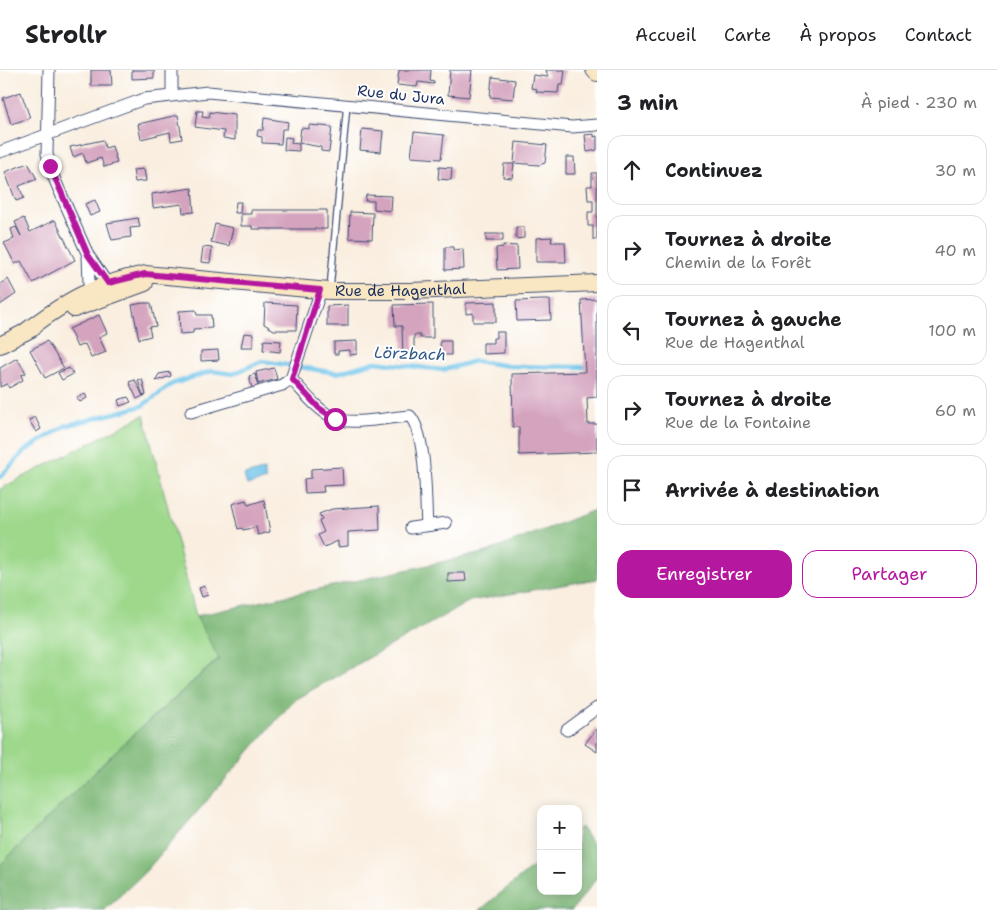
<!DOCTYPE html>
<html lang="fr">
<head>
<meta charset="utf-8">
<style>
  body { margin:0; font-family:"Shantell Sans",sans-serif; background:#f6f6f6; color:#202124 }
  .controls { position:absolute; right:15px; bottom:15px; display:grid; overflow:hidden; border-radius:10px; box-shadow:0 2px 12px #0003 }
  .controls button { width:45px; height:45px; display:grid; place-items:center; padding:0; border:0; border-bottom:1px solid #e0e0e0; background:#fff; color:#202124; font:25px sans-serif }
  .stop { position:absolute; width:15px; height:15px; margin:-11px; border:4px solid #b5179e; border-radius:50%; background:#fff }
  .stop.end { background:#b5179e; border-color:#fff; box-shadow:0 1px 5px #0008 }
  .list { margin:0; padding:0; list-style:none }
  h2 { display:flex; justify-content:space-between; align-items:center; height:65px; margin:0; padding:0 20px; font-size:21px }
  h2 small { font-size:16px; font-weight:400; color:#757577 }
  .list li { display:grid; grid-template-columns:32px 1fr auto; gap:15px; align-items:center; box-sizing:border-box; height:70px; margin:0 10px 10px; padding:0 10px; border:1px solid #e0e0e0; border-radius:15px }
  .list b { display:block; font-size:19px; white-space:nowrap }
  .list p { margin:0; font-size:16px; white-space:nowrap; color:#757577 }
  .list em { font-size:16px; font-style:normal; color:#757577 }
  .actions { display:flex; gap:10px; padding:15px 20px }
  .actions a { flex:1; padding:11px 0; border:1px solid #b5179e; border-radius:15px; text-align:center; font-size:18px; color:#b5179e }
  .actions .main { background:#b5179e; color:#fff }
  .icon { flex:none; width:28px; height:28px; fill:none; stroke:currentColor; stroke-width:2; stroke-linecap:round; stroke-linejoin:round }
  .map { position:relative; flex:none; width:597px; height:840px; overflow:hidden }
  header { display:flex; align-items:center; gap:30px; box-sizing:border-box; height:70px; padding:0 25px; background:#fff; border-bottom:1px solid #e0e0e0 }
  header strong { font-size:24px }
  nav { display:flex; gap:28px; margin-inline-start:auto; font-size:18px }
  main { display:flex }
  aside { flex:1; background:#fff }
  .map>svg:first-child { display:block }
  .green { fill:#9dd88b; stroke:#5c8474 }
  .forest { fill:#7eb877; stroke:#4c746a }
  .water { fill:#6bc3e9; stroke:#4379a4 }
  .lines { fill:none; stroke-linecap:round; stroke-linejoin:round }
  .stream { stroke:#6bc3e9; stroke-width:4.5 }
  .building { fill:#d4a3be }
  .lane-casing { stroke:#3c4c71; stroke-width:8 }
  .street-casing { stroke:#3c4c71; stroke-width:13 }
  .secondary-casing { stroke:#3c4c71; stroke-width:18 }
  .lane { stroke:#fff; stroke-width:5.5 }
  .street { stroke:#fff; stroke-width:11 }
  .secondary { stroke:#f9e7c3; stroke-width:16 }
  .route { stroke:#b5179e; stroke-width:6 }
  .labels { text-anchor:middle; stroke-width:4; stroke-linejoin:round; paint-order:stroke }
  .street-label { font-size:15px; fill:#1b2f5e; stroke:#fff }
  .water-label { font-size:16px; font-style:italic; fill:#335b88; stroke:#fff }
</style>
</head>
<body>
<header>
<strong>Strollr</strong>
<nav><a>Accueil</a><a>Carte</a><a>À propos</a><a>Contact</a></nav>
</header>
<main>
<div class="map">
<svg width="597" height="840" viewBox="0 0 597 840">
  <rect width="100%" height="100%" fill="#fff"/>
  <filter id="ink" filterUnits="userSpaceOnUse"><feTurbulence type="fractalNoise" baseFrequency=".02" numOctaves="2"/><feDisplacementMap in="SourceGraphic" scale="10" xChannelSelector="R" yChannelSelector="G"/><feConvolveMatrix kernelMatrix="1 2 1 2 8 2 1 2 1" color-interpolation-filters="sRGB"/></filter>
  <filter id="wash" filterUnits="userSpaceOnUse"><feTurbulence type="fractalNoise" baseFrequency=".0096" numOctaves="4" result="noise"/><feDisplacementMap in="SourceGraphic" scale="20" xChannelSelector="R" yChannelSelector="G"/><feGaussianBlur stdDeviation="1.12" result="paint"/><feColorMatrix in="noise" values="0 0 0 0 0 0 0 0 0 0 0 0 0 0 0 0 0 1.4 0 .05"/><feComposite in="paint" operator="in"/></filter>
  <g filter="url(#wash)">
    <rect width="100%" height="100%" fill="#f9eedf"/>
    <path class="green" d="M144 345 196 546 219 588 125 672 0 795V419Z"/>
    <path class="forest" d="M597 439V509L470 531 294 630 146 801 105 840H0V795L125 672 219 589 196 546 487 482Z
      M581 757 597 780V808L572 840H480L541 790V821H578V759Z"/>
    <path class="water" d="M264 400 266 410 247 415 244 405Z"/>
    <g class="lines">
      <path class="stream" d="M0 407 26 380 65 356 142 336 172 314 212 301 233 304 262 291 337 303 375 292 443 300 475 291 509 296 584 297"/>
    </g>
    <g id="blocks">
      <path class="building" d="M91 0H111L112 16H91Z
        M132 0H154V8L132 9Z
        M399 0H431L430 11 434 12V14L418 12 417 17 397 15Z
        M450 0H472L469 27 448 25Z
        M546 0H565L563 15H559L558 23 536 22 537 19 531 18 533 5 548 7Z
        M492 7 515 10 513 29 490 27Z
        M21 22 30 48 11 54 3 28Z
        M197 41H203L202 47 209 48 210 42 235 45V70L223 68 224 61 195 57Z
        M178 45 182 69 171 71 170 62 141 69 138 54Z
        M264 48 288 52 287 59H282L281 74 262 73V67L257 66 258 60H263Z
        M309 55 332 57 329 82 321 81V77L299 73 301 58 309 59Z
        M362 59 383 61 381 82 360 80Z
        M414 62 444 65 441 89 411 87Z
        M594 64V67L597 66V80L587 82 585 65Z
        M285 67 292 68 291 73 299 74V81L284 80Z
        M103 70 105 78 112 76 117 93 104 97 101 88 86 93 83 83 73 87 70 77Z
        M516 72 547 75 545 93 539 95 514 93Z
        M566 87H574L575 104H566Z
        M28 93 37 109 19 116 24 128 16 131 5 102Z
        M504 94H514L512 108 503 107Z
        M439 97 452 98 451 110 438 109Z
        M144 99 146 111 135 112 133 100Z
        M592 103H597V169H593V156H588V142H593V130H588L587 116H592Z
        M192 118 194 142 183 143 182 134 153 138 152 124Z
        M366 125 392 126 391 141 374 139V131H365Z
        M95 130 100 142 90 146 85 134Z
        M236 132H241L240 143H235Z
        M251 140H327V159H252V156H241V144H251Z
        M350 142 373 143 372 169 349 168Z
        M24 148 30 162 55 150 75 190 33 213 21 191 15 194 4 173 14 169 11 159 16 157 21 166 15 152Z
        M138 148 140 157 130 158 131 167 112 170 107 153Z
        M215 154 233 158 229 176 211 172Z
        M516 157H524V168L516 169Z
        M486 164H503V171H486Z
        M552 167 551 172H565L566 192H536V168Z
        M503 175 517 176 518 199 497 200 496 178 504 177Z
        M203 177 212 178 210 193 201 192Z
        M445 177H453V180L463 179 464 199 445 200Z
        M8 209 16 224 0 235V214Z
        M597 229V327L587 328 588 354H597V382L519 385V357H513L512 304 585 302 581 230Z
        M542 230H550L551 250 517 251 516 231Z
        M496 232V252H473V243L466 244V233Z
        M143 233H151L156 256 149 257 151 266 139 269 132 235Z
        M265 233 297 235 296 260H274L264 254Z
        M433 234V268H420V265H414V288L403 289 402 256H395L394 235Z
        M348 235V256H327V236Z
        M196 240 197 245H211L212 258 193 259V263L180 264 179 241Z
        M99 245 107 263 99 267 106 282 91 288 85 274 77 277 69 259Z
        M496 262H504V283L483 284V273H493V268H496Z
        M244 263 253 264V277H241Z
        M264 270 281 271 280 282 263 280Z
        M47 271 64 298 45 308 30 280Z
        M357 271V284L350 285V280L338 281V284H334V272Z
        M440 271H451V285H441Z
        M218 280 219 290 201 291V281Z
        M17 288 26 303 21 305 23 310 9 318 7 314 0 317V298Z
        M69 298 73 304 62 310 58 303Z
        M274 298 277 309 258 314 256 302Z
        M170 302 171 306 156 311 159 304Z
        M255 304 258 316 252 318 249 306Z
        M142 309 146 325 143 326 138 310Z
        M135 310 143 326 137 329 129 312Z
        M85 324 87 328 80 332 77 328Z
        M128 327 131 332 120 336 118 330Z
        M35 347 41 359 36 362 29 350Z
        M342 397 343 415 323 416 324 422 305 423 304 409 311 408V399Z
        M246 430 248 435 264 430 270 462 258 465 256 457 243 460 242 458 238 459 232 434Z
        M379 436 380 460 348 462V476L338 477V471L324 477 318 465 324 462 319 451 322 449 319 444 332 439Z
        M448 503H465L466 511 448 512Z
        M205 516 208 525 202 527 199 518Z
        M596 659 597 660V682L585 674Z"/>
    </g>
  </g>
  <g filter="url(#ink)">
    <use href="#blocks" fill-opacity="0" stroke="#3c4c71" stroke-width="1"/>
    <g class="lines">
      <defs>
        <path id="lane" d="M330 219 347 34"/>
        <path id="street" d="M49 0 47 84 54 108 88 185
          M172 0V24
          M0 82 144 29 208 22 572 57 597 55
          M93 227 89 213 88 185 111 219
          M291 309C304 322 317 340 334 348 350 356 391 347 410 346 427 366 425 428 427 455
          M191 342 282 315 291 309 321 220
          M411 458 446 453
          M567 660 597 638"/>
        <g id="secondary">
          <path d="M594 0 597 3"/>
          <path d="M74 239 145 213"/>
          <path id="s1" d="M25 262C64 232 96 213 145 204L329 221H412L597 213"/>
          <path d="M0 275 33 258"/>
        </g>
      </defs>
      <use href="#lane" class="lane-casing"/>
      <use href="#street" class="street-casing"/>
      <use href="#secondary" class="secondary-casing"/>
      <use href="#lane" class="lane"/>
      <use href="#street" class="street"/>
      <use href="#secondary" class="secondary"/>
    </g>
  </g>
  <g class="lines" filter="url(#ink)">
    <path class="route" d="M50 96 88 185 108 213 145 204 320 220 292 309 319 338 335 349"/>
  </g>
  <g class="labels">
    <g class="street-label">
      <text transform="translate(401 25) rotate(6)" y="5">Rue du Jura</text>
      <text dy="5" stroke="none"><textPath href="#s1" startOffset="391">Rue de Hagenthal</textPath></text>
    </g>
    <g class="water-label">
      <text transform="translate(410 283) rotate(2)" y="6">Lörzbach</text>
    </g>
  </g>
</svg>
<div class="controls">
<button>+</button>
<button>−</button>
</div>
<div class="stop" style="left:335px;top:349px"></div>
<div class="stop end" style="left:50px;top:96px"></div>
</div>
<aside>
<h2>3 min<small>À pied · 230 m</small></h2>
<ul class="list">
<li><svg class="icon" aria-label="ahead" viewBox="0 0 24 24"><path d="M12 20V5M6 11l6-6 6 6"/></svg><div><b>Continuez</b></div><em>30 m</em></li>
<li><svg class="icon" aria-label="right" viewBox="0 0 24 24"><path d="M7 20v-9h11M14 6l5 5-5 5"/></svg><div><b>Tournez à droite</b><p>Chemin de la Forêt</p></div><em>40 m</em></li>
<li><svg class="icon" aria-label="left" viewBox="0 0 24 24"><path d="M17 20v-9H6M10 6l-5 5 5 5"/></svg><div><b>Tournez à gauche</b><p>Rue de Hagenthal</p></div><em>100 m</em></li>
<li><svg class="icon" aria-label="right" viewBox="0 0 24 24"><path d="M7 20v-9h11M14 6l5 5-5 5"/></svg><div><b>Tournez à droite</b><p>Rue de la Fontaine</p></div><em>60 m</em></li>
<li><svg class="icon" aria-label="arrive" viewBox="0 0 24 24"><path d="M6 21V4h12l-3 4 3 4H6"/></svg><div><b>Arrivée à destination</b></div></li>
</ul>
<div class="actions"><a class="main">Enregistrer</a><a>Partager</a></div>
</aside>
</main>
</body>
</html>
